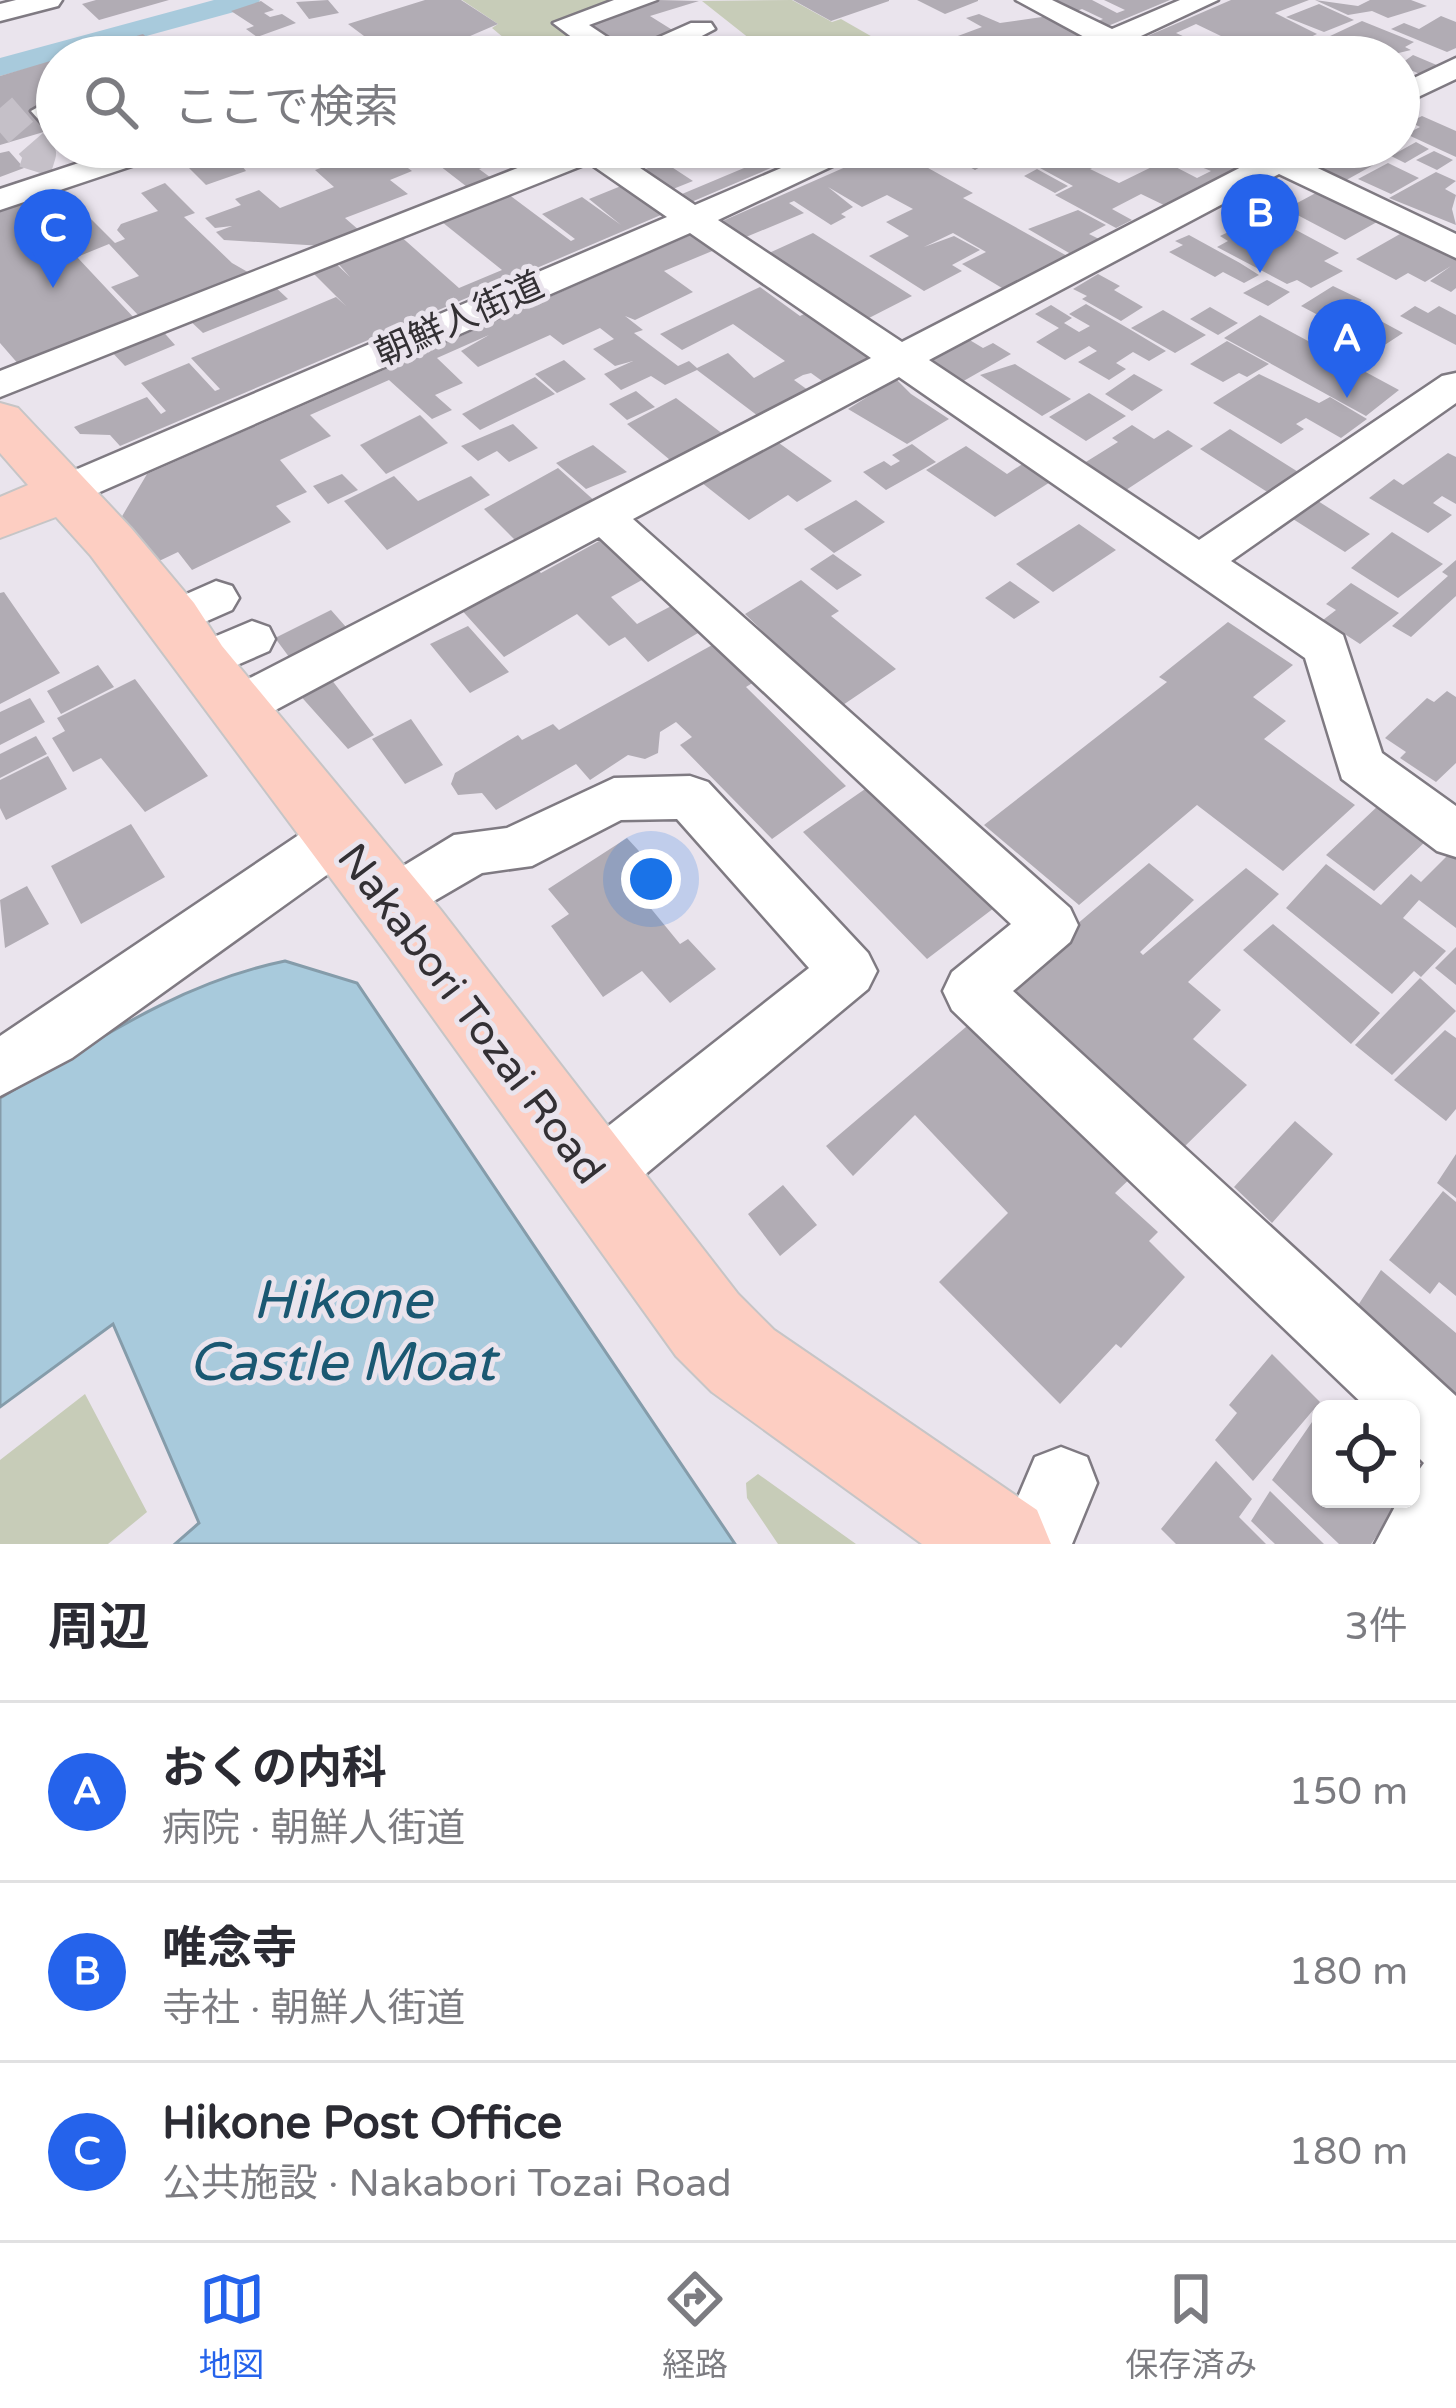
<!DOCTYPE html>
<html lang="ja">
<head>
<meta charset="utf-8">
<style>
  body { margin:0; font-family:"Varela Round","Noto Sans JP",sans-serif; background:#f7f7f7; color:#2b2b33 }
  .controls { position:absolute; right:36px; bottom:36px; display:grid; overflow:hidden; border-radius:18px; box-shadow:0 3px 9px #0004 }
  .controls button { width:108px; height:108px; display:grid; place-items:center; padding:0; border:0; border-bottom:3px solid #e1e1e2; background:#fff; color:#2b2b33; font:60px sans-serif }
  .you { position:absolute; left:651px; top:879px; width:42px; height:42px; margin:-30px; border:9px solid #fff; border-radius:50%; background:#1a73e8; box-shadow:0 0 0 18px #1a73e833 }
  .badge { display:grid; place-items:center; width:78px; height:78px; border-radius:50%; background:#2563eb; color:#fff; font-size:39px; font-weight:700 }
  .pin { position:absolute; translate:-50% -99px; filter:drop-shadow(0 3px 6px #0008) }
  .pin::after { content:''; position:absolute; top:63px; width:42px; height:36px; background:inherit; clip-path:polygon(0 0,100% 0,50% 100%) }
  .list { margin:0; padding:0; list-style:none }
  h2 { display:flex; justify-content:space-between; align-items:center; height:156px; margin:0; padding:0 48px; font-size:51px }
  h2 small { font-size:39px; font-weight:400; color:#7c7c81 }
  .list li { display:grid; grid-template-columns:78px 1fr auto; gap:36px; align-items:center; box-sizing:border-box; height:180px; padding:0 48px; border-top:3px solid #e1e1e2 }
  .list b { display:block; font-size:45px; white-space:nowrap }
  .list p { margin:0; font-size:39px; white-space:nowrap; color:#7c7c81 }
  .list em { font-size:39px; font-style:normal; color:#7c7c81 }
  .icon { flex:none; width:66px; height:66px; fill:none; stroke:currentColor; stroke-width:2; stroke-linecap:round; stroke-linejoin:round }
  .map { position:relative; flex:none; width:1456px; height:1544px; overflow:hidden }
  .search { position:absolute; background:#fff; box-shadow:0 3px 9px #0004; left:36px; right:36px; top:36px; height:132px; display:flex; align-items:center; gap:30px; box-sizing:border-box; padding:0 42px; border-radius:66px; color:#7c7c81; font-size:45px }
  .sheet { height:696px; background:#fff }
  nav { display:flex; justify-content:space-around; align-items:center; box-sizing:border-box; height:168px; border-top:3px solid #e1e1e2; background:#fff; font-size:33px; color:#7c7c81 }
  nav a { display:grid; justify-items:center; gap:6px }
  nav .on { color:#2563eb }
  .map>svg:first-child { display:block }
  .green { fill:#c7ccb8 }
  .water { fill:#a8cadc; stroke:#859caa; stroke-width:3 }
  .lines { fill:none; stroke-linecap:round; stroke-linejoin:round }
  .canal { fill:#a8cadc; fill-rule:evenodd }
  .building { fill:#b1acb4; fill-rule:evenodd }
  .minor-tunnel { stroke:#c5c0c8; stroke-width:32; stroke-dasharray:32 15; stroke-linecap:butt }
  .minor-casing { stroke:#7f7a82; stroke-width:5 }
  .major-casing { stroke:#c6c5c6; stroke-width:4 }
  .minor { fill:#fff; fill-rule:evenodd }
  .major { fill:#fdcec2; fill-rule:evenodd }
  .labels { text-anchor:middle; stroke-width:10; stroke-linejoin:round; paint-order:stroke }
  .far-street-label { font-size:36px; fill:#333034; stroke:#eae4ed }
  .street-label { font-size:42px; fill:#333034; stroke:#eae4ed }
  .near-water-label { font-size:54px; font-style:italic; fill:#1a5872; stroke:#eae4ed }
</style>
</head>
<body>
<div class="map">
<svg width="1456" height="1544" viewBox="0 0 1456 1544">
  <rect width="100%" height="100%" fill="#eae4ed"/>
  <path class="green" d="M462 0H625L553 22 605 57H539L534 54 547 48 531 37 510 43 492 28 498 24Z
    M792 0 832 22 841 19 883 43 877 46 895 57H762L756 53 764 50 702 1Z
    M85 1394 147 1512 108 1544H0V1460Z
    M758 1474 856 1544H778L747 1498 746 1483Z"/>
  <path class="water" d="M285 961 357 983 735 1544H175L199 1523 113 1324 0 1407V1098C93 1043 178 983 285 961Z"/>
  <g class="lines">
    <path class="canal" d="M214 0H260L256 6 0 76V58Z"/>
  </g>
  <path class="building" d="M96 0H169L99 20 82 4Z
    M328 0 339 13 309 19 296 2Z
    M425 0H461L498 24 433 52 427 48 400 57 381 49 390 57H285L352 36 367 48 376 45 348 24Z
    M658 0 699 1 650 16 674 31 620 48 581 23Z
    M793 0H889V1L831 21Z
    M917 0H978V1L945 14Z
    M1045 0H1092L1117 13 1125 10 1104 0H1170L1034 57H924L915 52 982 27 966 18 979 14 1000 23 1049 16 1077 30 1103 19 1082 9 1071 13Z
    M1231 0H1309L1275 13 1317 34 1268 57H1193L1158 41 1128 54 1135 57H1099ZM1196 24 1223 37 1203 45 1176 33Z
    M1315 0 1358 6 1370 0H1411L1427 6 1388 18 1372 11 1348 15Z
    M261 1 274 10 264 13 270 17 282 14 296 23 257 37 246 29 254 26 231 11Z
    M1319 4 1354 20 1324 32 1286 17Z
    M1441 16 1456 22V48L1447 52 1391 29 1404 23 1419 29Z
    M1362 21 1414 42 1405 47 1411 50 1382 57 1328 37Z
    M143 34 168 57H69V56Z
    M530 38 544 49 519 57 487 54Z
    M196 40 211 56 174 57 166 49Z
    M1413 55 1439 66 1422 75 1399 65Z
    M57 59V128L0 145V76Z
    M1422 116 1456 131V157L1406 134 1420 127 1410 122Z
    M1416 142 1429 149 1405 163 1391 156Z
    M208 147H227L246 171 206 185 178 157Z
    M276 147H311L324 158 298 167Z
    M380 147 412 171 390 180 408 194 345 218 360 231 323 246 224 240 216 232 232 226 215 228 205 218 241 205 235 199 259 190 280 208 334 187 315 170Z
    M452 147H572L552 160 537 148 479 169 494 180 471 190 431 159 455 150Z
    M711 147H761L774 155 793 147H820L120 446 110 435 80 434 74 427 147 397 161 414 166 411 141 383 189 363 215 391 220 389 191 358 336 297 346 306 309 269 332 260 350 277 334 259 398 234 459 288 502 270 437 218 504 191 571 241 575 239 542 214 582 197 621 225 589 199 621 186 651 207 744 168Z
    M891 147H919L903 154 973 193 963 198 1069 257 1007 291 962 264 986 252 953 233 924 247 954 236 980 250 952 265 962 271 924 291 869 256 909 236 886 222 913 209 887 195 862 207 828 187 853 207 841 214 846 217 831 225 794 201 789 203 804 213 664 271 693 292 635 320 625 316 643 330 634 333 678 366 689 361 697 368 728 353 754 378 785 361 733 324 682 350 660 334 760 287 800 316 810 311 880 358 829 386 811 373 803 375 794 380 812 393 762 419 697 370 665 385 651 376 621 390 604 374 633 361 615 366 593 349 614 339 600 328 563 345 550 335 478 367 461 351 489 335 437 358 463 383 435 395 452 410 432 419 389 380 310 415 331 436 280 460 307 492 276 506 291 522 192 570 178 552 157 562 121 518 147 474Z
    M934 147H1001L1008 151 975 170Z
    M1083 147 1109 160 1090 169 1119 183 1164 161 1197 178 1211 171 1152 147H1234L1263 161 1168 207 1141 194 1112 209 1132 220 1116 228 1055 195 1073 186 1040 168Z
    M1321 147H1370L1358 154 1377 163 1341 183 1306 167 1315 162 1303 157Z
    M9 151 24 168 0 177V153Z
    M1434 151 1453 160 1437 170 1416 160Z
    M664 162 693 181 668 191 640 171Z
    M1388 163 1419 178 1391 194 1358 179Z
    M1037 169 1068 186 1055 193 1024 176Z
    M1436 172 1456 181 1445 189 1456 195 1452 209 1456 225 1389 198Z
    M165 183 195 213 184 217 232 263 253 275 141 318 111 287 139 276 109 244 77 257 136 320 20 366 0 343V208L59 187 115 243 125 239 117 230 121 224 158 211 141 193Z
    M1325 188 1384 218 1345 240 1286 209Z
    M1242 201 1339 253 1324 261 1343 271 1311 288 1297 280 1287 284 1217 247 1228 241 1220 236 1241 226 1251 231 1262 225 1229 208Z
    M1078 210 1106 225 1089 234 1105 242 1076 257 1028 229Z
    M1407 230 1456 254V288L1451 292 1430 281 1451 266 1425 282 1408 273 1396 280 1356 259Z
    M813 233 912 296 869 318 769 253Z
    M1189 235 1240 263 1259 275 1244 283 1223 272 1215 277 1169 252 1183 245 1175 241Z
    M1098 274 1120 286 1114 290 1143 307 1121 321 1082 299 1087 296 1073 289Z
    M1267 280 1290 292 1268 306 1243 293Z
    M271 283 288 299 203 333 186 317Z
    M1333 286 1362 300 1353 306 1403 333 1380 348 1301 306Z
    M1086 304 1131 330 1166 351 1149 361 1133 352 1116 363 1126 369 1109 380 1078 362 1097 351 1089 346 1065 360 1036 342 1059 328 1035 314 1051 305 1072 318 1064 323 1079 332 1090 326 1069 314Z
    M1415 306 1428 313 1439 306 1456 315V345L1400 316Z
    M1210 307 1238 323 1218 335 1190 319Z
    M1163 310 1206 335 1175 353 1131 328Z
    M1260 315 1399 390 1366 416 1224 338Z
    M160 328 175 345 125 366 109 349Z
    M968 339 983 348 993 343 1011 354 960 383 926 362Z
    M1227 341 1269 364 1247 377 1239 373 1223 382 1190 364Z
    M564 360 586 379 557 393 535 374Z
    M1015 364 1071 399 1042 416 980 375Z
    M1134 374 1163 390 1132 411 1105 394Z
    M1259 374 1319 403 1330 397 1367 419 1341 438 1306 418 1296 424 1304 429 1281 444 1213 403Z
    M535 377 555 394 480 430 462 414Z
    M896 379 911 394 949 419 907 444 848 409Z
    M636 391 655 407 627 420 609 404Z
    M1089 393 1126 416 1086 441 1049 417Z
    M676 398 728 438 676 465 627 424Z
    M420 415 448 443 386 474 360 445Z
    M513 424 538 448 509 462 497 451 478 461 461 446Z
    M1132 425 1154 439 1168 430 1193 446 1123 492 1081 465 1118 442 1112 438Z
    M1230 429 1303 475 1272 495 1200 449Z
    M772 438 832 481 797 502 788 495 749 520 697 479Z
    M912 444 936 462 886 490 863 472 884 461 891 466 900 461 892 455Z
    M593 445 627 472 586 489 556 463Z
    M966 446 1007 474 1027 461 1055 479 995 517 926 470Z
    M1448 453 1456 457V504L1442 496 1433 503 1452 515 1428 533 1369 498 1394 479 1403 485Z
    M558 468 597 503 523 548 484 509Z
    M342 474 358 490 328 504 313 486Z
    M394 476 418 501 471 476 490 495 387 550 344 501Z
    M1310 496 1370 534 1345 552 1285 514Z
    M856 500 885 522 834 553 804 529Z
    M1079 524 1116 550 1053 592 1016 564Z
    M1392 532 1443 564 1398 598 1351 568Z
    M601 540 642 580 611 597 637 624 677 603 705 629 648 662 625 637 609 646 577 614 504 657 458 606 534 566 541 573Z
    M833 554 862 575 837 590 810 569Z
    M1456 560V596L1411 637 1392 626 1448 576 1442 572Z
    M801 580 839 611 831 616 896 669 840 707 745 614Z
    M1010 581 1040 602 1014 619 985 598Z
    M1351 583 1399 613 1360 644 1323 620 1336 610 1326 604Z
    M4 592 60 673 0 704V593Z
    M331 610 353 635 295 665 275 638Z
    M1228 622 1293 665 1253 697 1286 721 1264 739 1355 805 1283 871 1197 805 1079 905 984 825 1167 682 1159 677Z
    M468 626 509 672 470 693 430 644Z
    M714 644 754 682 746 687 846 786 772 839 680 745 692 737 676 722 660 732 658 753 645 759 628 755 590 780 576 764 496 810 482 793 458 795 451 784 455 773 518 735 522 740 553 724 559 730Z
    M98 665 114 687 61 714 47 691Z
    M328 675 374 735 348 749 297 692Z
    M135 679 208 776 145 812 101 758 73 772 52 738 65 731 57 718Z
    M1447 691 1456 697V763L1436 782 1400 758 1406 752 1385 738 1427 698 1434 702Z
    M30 698 45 722 0 745V712Z
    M411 719 443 765 405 784 372 739Z
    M36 736 47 754 0 778V754Z
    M48 756 67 789 6 820 0 808V780Z
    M868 787 994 908 927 959 803 832Z
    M1380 804 1429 838 1374 891 1326 855Z
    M131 824 165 877 81 924 51 866Z
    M627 838 649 862 626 878 680 944 688 939 716 969 670 1003 642 971 603 997 551 926 569 914 548 889Z
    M1451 852 1456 856V928L1419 900 1403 918 1446 951 1421 977 1414 971 1392 994 1286 908 1326 864 1381 905 1411 874 1421 882Z
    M1149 863 1194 900 1140 952 1143 955 1246 868 1279 894 1188 982 1221 1010 1193 1039 1247 1085 1178 1153 1006 995 1030 964Z
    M27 886 49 924 5 948 0 900Z
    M1273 924 1380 1013 1351 1044 1243 950Z
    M1456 947V985L1435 968Z
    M1420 978 1456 1011 1392 1075 1355 1045Z
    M973 1021 1138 1171 1115 1193 1158 1232 1149 1241 1185 1277 1121 1348 1116 1344 1060 1404 939 1282 1008 1213 915 1115 853 1176 826 1146Z
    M1445 1030 1456 1038V1109L1446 1121 1394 1080Z
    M1295 1121 1333 1154 1272 1223 1234 1187Z
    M1456 1154V1198L1437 1183Z
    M783 1185 817 1225 780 1256 748 1214Z
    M1443 1191 1456 1202V1296L1439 1282 1430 1294 1389 1260Z
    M1381 1270 1456 1333V1400L1353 1313Z
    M1272 1354 1320 1402 1253 1481 1215 1440 1237 1413 1229 1405Z
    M1321 1409V1499H1402L1371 1544H1339L1272 1480Z
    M1216 1461 1252 1499 1239 1517 1266 1544H1176L1161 1529Z
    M1270 1491 1324 1544H1275L1251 1521Z"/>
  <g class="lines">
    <path class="minor-tunnel" d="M0 108 40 154 29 190"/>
    <defs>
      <path id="minor" d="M16 0H62L58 6 0 21V4Z
        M614 0H657L589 25 628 51 691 23H711L715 29 662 57H598L553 23Z
        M1016 0H1052L1112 29 1180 0H1218L1096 57H1056L1088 39Z
        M1456 58V79L1399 106V85Z
        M47 102 57 104V130L46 128 31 111Z
        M571 147H609L695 205 830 147H873L718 220 902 342 1253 161 1243 152 1246 147H1321L1303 161 1456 234V258L1279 174 929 360 1199 540 1442 376 1456 373V403L1231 561 1343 635 1382 753 1456 806V857L1437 851 1342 779 1305 658 899 377 633 519 1070 908 1078 925 1070 942 1013 991 1456 1396V1544H1375L1399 1499H1411V1481L1424 1463 1411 1450V1409H1368L952 1010 943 991 952 972 1011 924 599 537 253 722 236 727 219 722 211 708 219 694 871 358 690 233 77 502 62 506 47 502 41 492 47 482 667 217 589 163 0 397V371Z
        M121 149 132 152 137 159 132 166 0 210V189Z
        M216 581 232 586 239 598 232 610 173 636 157 631 150 619 157 607Z
        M252 621 269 627 275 639 269 651 200 681 183 676 176 663 183 650Z
        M690 776 708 782 868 953 877 971 868 989 618 1197 596 1207 574 1197 564 1175 574 1153 809 968 677 819 621 820 532 866 482 873 391 926 372 919 364 902 372 885 454 835 507 828 614 778Z
        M337 816 356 822 363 838 356 854 72 1058 0 1096V1036L318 822Z
        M1061 1447 1087 1457 1097 1483 1072 1544H998L1035 1457Z"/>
      <path id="major" d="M0 403 18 408 131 528 194 603 222 646 440 909 738 1294 774 1330 1037 1510 1051 1544H922L712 1392 676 1356 388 955 91 556 56 517 0 538V497L28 485 0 453Z"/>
    </defs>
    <use href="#minor" class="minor-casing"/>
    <use href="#major" class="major-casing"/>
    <use href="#minor" class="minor"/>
    <use href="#major" class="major"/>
  </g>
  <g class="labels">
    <g class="far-street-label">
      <text transform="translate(459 318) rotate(-24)" y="13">朝鮮人街道</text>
    </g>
    <g class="street-label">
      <text transform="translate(472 1013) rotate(53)" y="15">Nakabori Tozai Road</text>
    </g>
    <g class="near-water-label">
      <text x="342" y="1318">Hikone<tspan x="342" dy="62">Castle Moat</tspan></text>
    </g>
  </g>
</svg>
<div class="controls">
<button><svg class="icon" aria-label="locate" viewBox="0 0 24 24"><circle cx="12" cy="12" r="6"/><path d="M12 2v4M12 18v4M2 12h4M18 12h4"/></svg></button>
</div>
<div class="you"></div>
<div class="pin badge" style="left:1347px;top:398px">A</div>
<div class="pin badge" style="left:1260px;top:273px">B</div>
<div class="pin badge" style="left:53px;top:288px">C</div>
<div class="search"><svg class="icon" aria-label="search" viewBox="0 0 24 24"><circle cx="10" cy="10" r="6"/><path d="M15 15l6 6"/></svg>ここで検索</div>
</div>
<section class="sheet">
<h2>周辺<small>3件</small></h2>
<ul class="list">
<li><span class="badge">A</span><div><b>おくの内科</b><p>病院 · 朝鮮人街道</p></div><em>150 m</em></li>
<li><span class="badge">B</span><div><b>唯念寺</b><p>寺社 · 朝鮮人街道</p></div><em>180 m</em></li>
<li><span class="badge">C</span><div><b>Hikone Post Office</b><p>公共施設 · Nakabori Tozai Road</p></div><em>180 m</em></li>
</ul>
</section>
<nav>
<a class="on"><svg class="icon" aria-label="map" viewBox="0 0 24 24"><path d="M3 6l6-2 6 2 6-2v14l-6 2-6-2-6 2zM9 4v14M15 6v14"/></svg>地図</a>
<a><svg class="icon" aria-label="directions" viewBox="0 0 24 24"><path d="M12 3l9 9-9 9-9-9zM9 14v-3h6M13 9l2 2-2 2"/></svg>経路</a>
<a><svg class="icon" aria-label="saved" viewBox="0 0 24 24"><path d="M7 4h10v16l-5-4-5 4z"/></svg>保存済み</a>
</nav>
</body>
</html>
